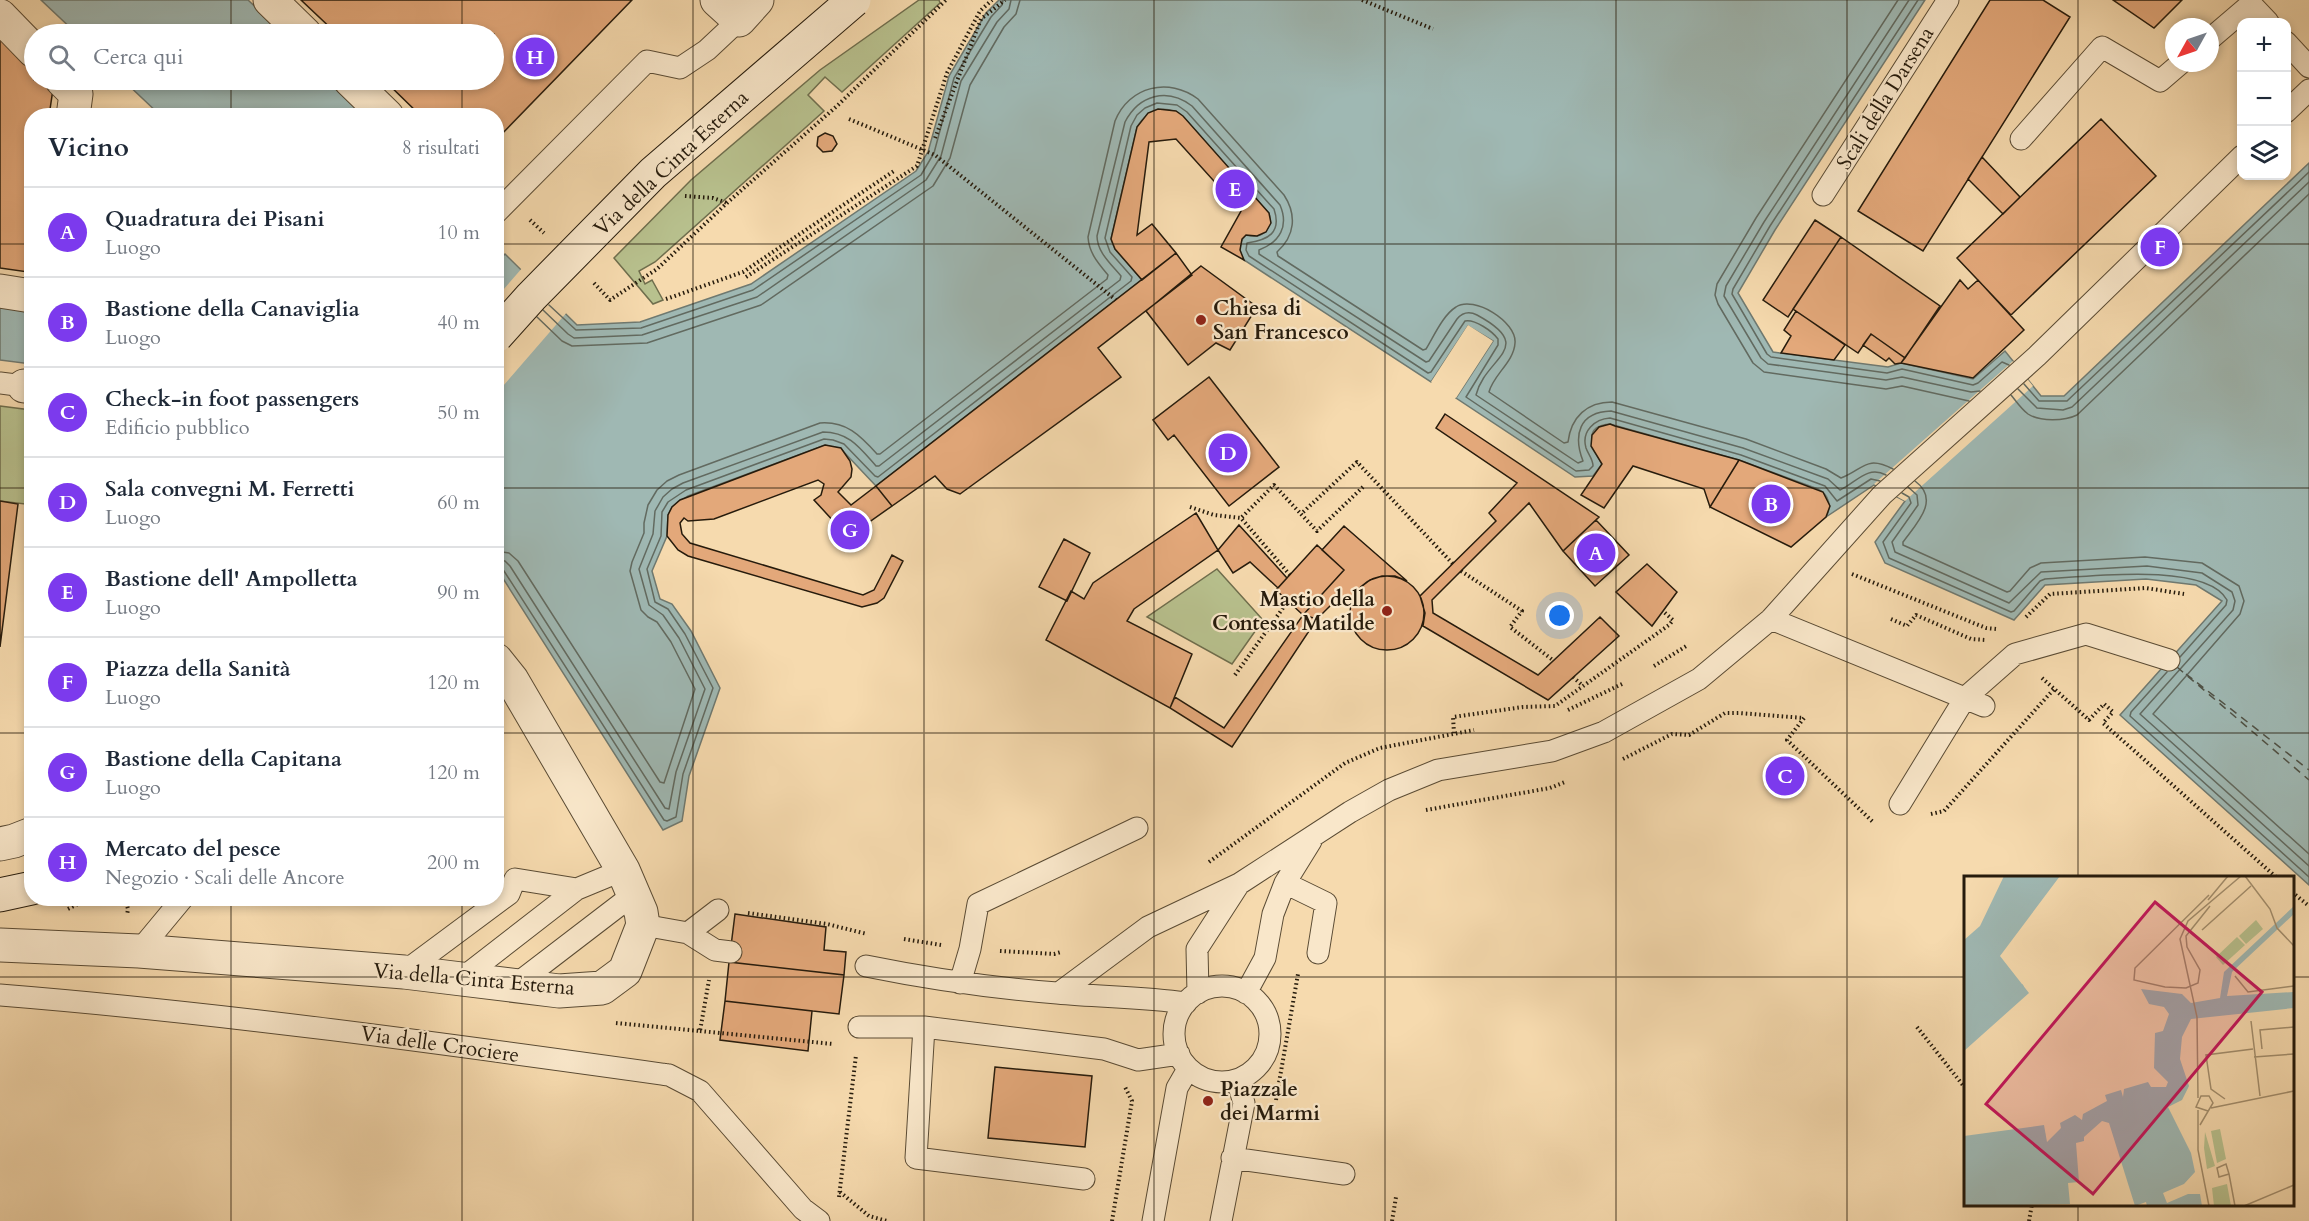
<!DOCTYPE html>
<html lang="it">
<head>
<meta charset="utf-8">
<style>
  body { margin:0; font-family:Cardo,serif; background:#f2f2f3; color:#1f2937 }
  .controls { position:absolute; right:18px; top:18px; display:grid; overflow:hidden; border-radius:12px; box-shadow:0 3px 9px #0003 }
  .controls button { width:54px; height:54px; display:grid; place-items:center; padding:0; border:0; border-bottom:2px solid #e0e1e3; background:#fff; color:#1f2937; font:30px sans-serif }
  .compass { position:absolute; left:2165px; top:18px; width:54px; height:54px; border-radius:50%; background:#fff; box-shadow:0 3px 9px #0003; rotate:230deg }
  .you { position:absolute; left:1560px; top:616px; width:21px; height:21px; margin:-15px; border:4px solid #fff; border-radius:50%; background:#1a73e8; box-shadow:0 0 0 9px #1a73e833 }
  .badge { display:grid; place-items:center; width:39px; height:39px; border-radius:50%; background:#7c3aed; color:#fff; font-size:20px; font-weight:700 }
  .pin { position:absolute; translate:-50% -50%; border:3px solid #fff; box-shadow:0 2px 6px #0006 }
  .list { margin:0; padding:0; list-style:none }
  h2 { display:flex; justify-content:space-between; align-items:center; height:78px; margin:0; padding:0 24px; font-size:26px }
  h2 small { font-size:20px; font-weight:400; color:#747a83 }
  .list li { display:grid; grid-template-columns:39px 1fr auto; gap:18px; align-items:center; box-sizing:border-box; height:90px; padding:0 24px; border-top:2px solid #e0e1e3 }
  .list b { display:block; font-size:22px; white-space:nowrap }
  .list p { margin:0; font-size:20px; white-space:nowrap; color:#747a83 }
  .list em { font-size:20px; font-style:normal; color:#747a83 }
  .icon { flex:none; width:33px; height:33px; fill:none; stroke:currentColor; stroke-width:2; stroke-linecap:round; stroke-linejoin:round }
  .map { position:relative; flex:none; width:2309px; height:1221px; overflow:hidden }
  .search { position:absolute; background:#fff; box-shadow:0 3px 9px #0003; left:24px; top:24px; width:480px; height:66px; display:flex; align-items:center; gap:15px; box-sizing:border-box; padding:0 21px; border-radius:33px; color:#747a83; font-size:22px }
  .panel { position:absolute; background:#fff; box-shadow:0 3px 9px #0003; left:24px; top:108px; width:480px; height:798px; border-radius:24px }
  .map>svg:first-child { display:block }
  .green { fill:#b8c18e; stroke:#6f6e4d; stroke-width:1.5 }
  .water { fill:#9fb8b3; stroke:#6f7970; stroke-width:1.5 }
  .pier { fill:#f6daae }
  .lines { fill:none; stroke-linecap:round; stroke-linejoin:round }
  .shore { stroke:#626a60; stroke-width:1.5 }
  .ferry { stroke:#505246; stroke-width:1.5; stroke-dasharray:8 6; stroke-linecap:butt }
  .building { fill:#e3a87a; stroke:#261b0c; stroke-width:1.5 }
  .lane-casing { stroke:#5a4b34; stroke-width:23 }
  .street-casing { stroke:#5a4b34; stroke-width:35 }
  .secondary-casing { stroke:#261b0c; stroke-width:35 }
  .path { stroke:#261b0c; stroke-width:4; stroke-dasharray:1.5 3; stroke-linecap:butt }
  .lane { stroke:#f9e7ca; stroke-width:21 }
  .street { stroke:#f9e7ca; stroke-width:33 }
  .secondary { stroke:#f9e7ca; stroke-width:33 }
  .secondary-bridge-casing { stroke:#261b0c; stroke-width:35; stroke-linecap:butt }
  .secondary-bridge { stroke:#f9e7ca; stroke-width:33 }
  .grid { fill:none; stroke:#261b0c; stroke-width:1.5; stroke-opacity:0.55 }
  .poi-dot { fill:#8f2418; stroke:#f9e7ca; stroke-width:2 }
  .labels { text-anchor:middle; stroke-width:4.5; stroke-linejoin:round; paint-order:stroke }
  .street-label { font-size:21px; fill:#261b0c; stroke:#f9e7ca }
  .poi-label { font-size:21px; font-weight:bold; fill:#261b0c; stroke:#f9e7ca; text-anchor:start }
  .inset-river { fill:none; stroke:#9fb8b3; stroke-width:3 }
  .inset-road { fill:none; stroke:#a38e6d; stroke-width:1.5 }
  .view { fill:#c2185b; fill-opacity:0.15; stroke:#c2185b; stroke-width:3 }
  .inset-edge { fill:none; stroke:#261b0c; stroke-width:3 }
</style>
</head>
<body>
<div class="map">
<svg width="2309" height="1221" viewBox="0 0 2309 1221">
  <rect width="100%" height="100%" fill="#f6daae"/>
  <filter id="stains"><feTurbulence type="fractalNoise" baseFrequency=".00333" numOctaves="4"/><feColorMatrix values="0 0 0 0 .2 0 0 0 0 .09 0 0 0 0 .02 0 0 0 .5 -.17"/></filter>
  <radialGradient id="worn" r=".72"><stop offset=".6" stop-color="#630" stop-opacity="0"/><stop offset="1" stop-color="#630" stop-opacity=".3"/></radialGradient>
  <path class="green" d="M919 0H939L940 3 842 92 825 77 808 95 824 111 655 262 639 271 645 284 652 280 663 300 653 304 614 258 691 180 820 70Z
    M0 406 31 410V461L25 504 0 501Z
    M1217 569 1263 620 1232 664 1147 617Z"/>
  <path class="water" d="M41 0H248L284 34H77Z
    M999 0H1925L1775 230 1738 293 1773 352 1888 367 1901 363 1973 379 2005 351 2041 396H2064L2309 163V885L2120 715 2222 601 2196 585 2146 579 2045 585 2014 620 1885 563 1875 542 1905 501 1874 485 1826 517C1832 506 1829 495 1818 489L1739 460 1610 424C1581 426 1593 449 1602 464L1593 476 1575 477 1456 398 1493 341 1468 326 1431 382 1244 260C1238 251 1239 242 1246 235 1263 240 1273 228 1269 213L1183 117C1166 103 1148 109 1137 127L1111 239 1115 249 1142 280 876 486 841 449 825 445 688 496 672 507 668 515 667 536 652 571 660 599 672 604 691 631 720 688 689 776 682 821 663 830 497 569V255L501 258 505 254 577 325 640 322 751 284 916 171 928 152 949 76 986 13Z
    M123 80H331L368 115H160Z
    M0 306 31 310V364L0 360Z"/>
  <path class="pier" d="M523 267 568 311 497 393V297Z
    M1468 325 1493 341 1456 398 1454 397 1489 342 1469 329 1434 384 1431 382Z
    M2013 361 2033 386 1905 501 1874 484Z"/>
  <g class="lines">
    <path class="shore" d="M1898 0 1756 218 1717 284 1715 295 1718 304 1753 363 1764 372 1886 389 1902 386 1969 401
      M1909 0 1764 222 1726 286 1724 296 1761 358 1768 364 1886 380 1902 377 1971 392 1980 391
      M1918 0 1770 226 1733 289 1732 294 1767 354 1771 357 1887 373 1902 369 1973 385 1978 383 2002 362 2009 365
      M549 305 576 330 641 328 753 290 921 175 934 153 954 78 991 17 1002 5 1003 0
      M543 310 568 334 574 338 642 335 757 297 926 180 941 156 961 81 997 22 1009 9 1011 0
      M537 317 562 341 572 346 647 343 761 305 933 186 950 158 970 85 1004 27 1016 14 1020 0
      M2024 384 2039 401H2067L2309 172
      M2018 389 2037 408 2063 410 2072 407 2309 182
      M2011 395C2016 401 2021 409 2028 414 2040 422 2065 421 2077 415L2309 194
      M1915 481C1941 500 1916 524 1903 542V545L2007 592 2010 591 2030 568 2041 563 2145 557 2202 563 2239 586 2244 601 2240 614 2153 714 2309 854
      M1908 487 1917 495 1918 505 1892 542 1895 552 2009 603 2041 572 2147 566 2202 573 2232 592 2235 601 2233 610 2140 714 2309 866
      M1902 493 1909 497 1911 503 1883 542 1889 558 2011 612 2014 611 2040 581 2045 579C2084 577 2206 561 2227 600L2226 605 2180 657
      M496 551 509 553 518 561 660 782 664 783 695 689 671 642 657 622 648 617 641 610 630 571 632 562 644 533V523L648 505 657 490 667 481 679 475 820 423C846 421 860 435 877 454H880L1107 279 1108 275C1098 263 1089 253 1088 237L1115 121C1129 86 1169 77 1198 99L1284 195C1297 215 1295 236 1277 252L1278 256 1423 350 1426 349C1434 336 1443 315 1456 307 1474 295 1517 322 1515 343 1514 362 1493 375 1489 392L1564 443 1568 442C1571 417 1587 402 1612 402L1746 439 1826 469 1841 478C1864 469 1866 455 1893 469
      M496 560 505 561 510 566 665 808 669 809 676 772 705 689 679 638 663 615 649 605 639 569 653 534 655 511 663 497 672 489 683 483 823 432C849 432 860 448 876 466H879L1120 280 1121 276C1111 264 1097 252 1097 236L1125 122C1139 95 1167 87 1192 106L1280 205C1289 226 1280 242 1259 250V254L1426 362 1429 361 1457 319C1463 312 1469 311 1477 315 1538 348 1485 357 1476 395L1578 463 1583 461C1573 435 1579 412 1611 411L1743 448 1828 479 1840 490C1856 483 1867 465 1886 475
      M496 567 504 571 664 820 667 821 676 817 683 774 713 688 685 634 668 609 655 602 647 569 661 536 662 512 668 502 686 490 824 439 833 440 844 444 875 476 878 477 1131 281 1132 277 1110 252 1105 238 1131 126 1137 115 1145 108 1157 103 1177 105 1187 112 1274 209C1282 233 1268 240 1247 243L1246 250 1249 256 1428 373 1431 372 1465 321C1475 319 1492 331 1498 339V345L1466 397 1576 471 1589 470 1593 466C1593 459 1588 454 1586 448 1581 431 1595 419 1610 418L1741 455 1825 486 1837 501 1871 479 1880 481
      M2167 672 2131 712 2130 716 2309 877"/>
    <path class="ferry" d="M2177 667 2309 780
      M2186 674 2309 770"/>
  </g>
  <path class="building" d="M301 0H632L496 140V116H421L384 80H494V34H337Z
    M1990 0H2043L2070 17 1923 251 1858 211Z
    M2113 0H2182L2154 28Z
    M0 39 34 72V80H43L53 89 49 116H32V243L28 272 0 268Z
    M1158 109 1176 111 1183 116 1269 213 1271 223 1266 232 1257 236 1246 235 1242 239 1240 250 1244 260 1221 247 1241 211 1176 139 1149 142 1137 235 1152 224 1176 253 1142 280 1115 249 1111 239 1137 127 1148 113Z
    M2101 119 2156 176 2011 315 1957 258Z
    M825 133 833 136 837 144 832 151 823 152 817 146 818 137Z
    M1982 157 2020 197 2003 214 1968 179Z
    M1815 220 1841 237 1788 317 1763 300Z
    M1841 237 1940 306 1905 358 1871 334 1858 353 1793 309Z
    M1176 253 1192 275 1098 348 1121 377 960 494 947 489 935 476 892 506 876 486Z
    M1201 266 1257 307 1230 350 1216 343 1188 365 1146 311Z
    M1960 280 1968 289 1978 280 2024 330 1973 378 1901 363Z
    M1796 311 1845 345 1834 360 1781 353 1791 336 1784 330Z
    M1871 334 1905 358 1901 363 1895 364 1889 358 1886 361 1863 345Z
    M1209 377 1279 467 1229 506 1174 435 1168 440 1153 420Z
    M1445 414 1599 517 1563 551 1529 503 1432 600 1433 613 1538 675 1600 617 1619 636 1548 700 1423 626 1425 613 1420 596 1496 521 1489 513 1517 483 1436 428Z
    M1610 424 1615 426 1739 460 1710 507 1704 489 1633 466 1604 508 1581 495 1602 464 1591 446 1592 435 1599 427Z
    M825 445 841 448 850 461 852 469 851 477 838 492 851 505 876 486 892 506 848 537 814 500 821 495 824 484 818 480 714 519 688 521 684 518 680 523 682 534 690 543 863 595 874 590 892 555 903 561 884 598 877 603 862 607 688 556 678 550 667 536 668 515 672 507 680 500Z
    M1739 460 1823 492 1830 506 1826 517 1791 547 1710 507Z
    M1739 460 1823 492 1830 506 1826 517 1791 547 1710 507Z
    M0 501 18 504 0 647Z
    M1196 513 1218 550 1134 609 1127 621 1192 654 1170 708 1046 640 1071 591 1084 599 1093 583Z
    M1596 520 1629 555 1595 586 1563 551Z
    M1239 525 1287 578 1278 588 1250 562 1233 573 1218 550Z
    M1344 526 1407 581 1395 576H1382L1370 580 1361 587 1352 603 1336 600 1317 619 1303 615 1344 570 1322 550Z
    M1064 539 1090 553 1067 601 1039 587Z
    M1317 545 1344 570 1303 615 1276 590Z
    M1647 564 1677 592 1652 626 1616 592Z
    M1350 613a37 37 0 1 1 74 0a37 37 0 1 1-74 0Z
    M1303 615 1317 619 1232 747 1170 708 1175 697 1224 728Z
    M735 914 826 927 824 950 846 952 844 975 729 962Z
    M729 962 844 975 839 1014 725 1001Z
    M725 1001 812 1011 808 1051 720 1040Z
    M995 1067 1092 1076 1085 1147 988 1138Z"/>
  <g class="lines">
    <defs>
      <path id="lane" d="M2210 39 2251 4 2268 22
        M2286 42 2309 67
        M2286 112 2309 90
        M2021 139 2102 47 2160 81 2181 63
        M1823 195 1948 0
        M496 213 647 61 680 68 707 50 739 20
        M0 383 24 386
        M1771 619 1984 706
        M1900 804 1965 698 2015 654 2086 634 2169 660
        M1285 883 1326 903 1318 953
        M643 925 688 933 715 950 731 952
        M688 933 718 910
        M139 951 183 898
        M866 966C930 979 993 988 1057 993 1100 997 1143 997 1186 1003
        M404 972 509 894 515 879 577 889
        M461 979 577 889 623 870
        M960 983 970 949 978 904 1137 828
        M514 986 634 894
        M1174 1034a48 48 0 1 1 96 0a48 48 0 1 1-96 0Z
        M1059 993 1148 927 1239 884 1350 812 1389 790 1438 770 1552 751 1604 732 1699 679 1771 619 1882 495 2037 356 2242 156
        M1198 993 1197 949 1239 884
        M1246 993 1265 958 1273 914 1285 883 1311 841
        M0 995C224 1013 446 1044 669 1075L700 1091 803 1209 819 1221
        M859 1027H924L1104 1049 1138 1060 1179 1054
        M924 1027 916 1158 1084 1179
        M1232 1158 1344 1174
        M1153 1221 1177 1088 1188 1069
        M1221 1221 1244 1103 1237 1080"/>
      <path id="street" d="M270 0 305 34
        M717 0 739 20 757 0
        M0 16 34 51
        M62 80 76 94 73 116
        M350 80 387 116
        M0 291 25 295 32 293
        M24 386 32 387
        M0 844 14 841 32 834
        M0 945 139 951 404 972 559 991 602 988 625 971 643 925 641 912 623 870 512 680 496 660"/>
      <path id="secondary" d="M0 895 32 888"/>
    </defs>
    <use href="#lane" class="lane-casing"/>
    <use href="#street" class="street-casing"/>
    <use href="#secondary" class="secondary-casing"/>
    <path class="path" d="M1362 0 1433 29
      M849 119 935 155 1116 300
      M935 138 981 19 1005 0
      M685 196 713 198 727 203
      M530 220 544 233
      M746 277 917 166 947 73 980 11 992 0
      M594 283 610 300 657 269 727 203 838 105 946 0
      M666 299 743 272 894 171
      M1363 487 1317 531 1301 514 1357 462 1453 564
      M1190 507 1214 515 1241 518
      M1461 571 1522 611 1510 627 1554 661
      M1852 574 1986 628 1996 629
      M1290 575 1241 518 1274 485 1301 514
      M2026 617 2050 594 2146 588 2184 594
      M1891 619 1907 626 1916 615 1971 639 1986 640
      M1654 666 1688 645
      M1235 675 1288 601
      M1573 677 1583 686
      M2042 678 2089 720 2104 704 2113 712 2103 723 2277 878
      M1568 710 1624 683
      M1804 718 1787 740 1874 823
      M1454 733 1453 717 1523 707 1555 706 1669 625 1673 620 1663 611
      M1623 759 1672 734 1689 735 1725 713H1739L1804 718
      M1426 810 1550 788 1565 782
      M1931 814 1944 811 2054 689
      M1209 862 1345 763 1380 748 1474 730
      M2292 892 2309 906
      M125 898 128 909 127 915
      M68 909 90 898
      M748 913 827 924 867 934
      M904 939 941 945
      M1000 951 1054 954 1061 952
      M616 1023 700 1031 709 980
      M1917 1027 1966 1089
      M700 1031 833 1044
      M1276 1100 1298 974
      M840 1192 869 1216 887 1221
      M839 1197 856 1055
      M1112 1221 1132 1101 1125 1087
      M1392 1221 1396 1197
      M2029 1221 2032 1204"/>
    <use href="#lane" class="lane"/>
    <use href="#street" class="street"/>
    <use href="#secondary" class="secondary"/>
    <defs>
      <path id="secondary-bridge" d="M496 336 531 297 653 173 854 0"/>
    </defs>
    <use href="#secondary-bridge" class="secondary-bridge-casing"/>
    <use href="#secondary-bridge" class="secondary-bridge"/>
  </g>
  <path class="grid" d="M231 0V34M462 0V34M693 0V1221M924 0V1221M1154 0V1221M1385 0V1221M1616 0V1221M1847 0V1221M2078 0V878M231 80V116M462 80V116M0 244H32M496 244H2309M0 488H32M496 488H2309M0 733H32M496 733H2309M231 898V1221M462 898V1221M0 977H1966M2292 977H2309M2078 1204V1221"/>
  <g class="poi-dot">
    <circle cx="1201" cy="320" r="6"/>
    <circle cx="1387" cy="611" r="6"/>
    <circle cx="1208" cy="1101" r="6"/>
  </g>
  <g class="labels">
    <g class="street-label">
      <text transform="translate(1885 98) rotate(-58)" y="7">Scali della Darsena</text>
      <text transform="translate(671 163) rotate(-43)" y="7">Via della Cinta Esterna</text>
      <text transform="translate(474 979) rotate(5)" y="7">Via della Cinta Esterna</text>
      <text transform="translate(440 1044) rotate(8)" y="7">Via delle Crociere</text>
    </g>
    <g class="poi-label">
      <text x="1213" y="315">Chiesa di<tspan x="1213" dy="24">San Francesco</tspan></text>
      <text x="1375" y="606" text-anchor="end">Mastio della<tspan x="1375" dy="24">Contessa Matilde</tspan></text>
      <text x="1220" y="1096">Piazzale<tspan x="1220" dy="24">dei Marmi</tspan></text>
    </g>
  </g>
  <g transform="translate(1964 876)">
    <rect width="330" height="330" fill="#f6daae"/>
    <path d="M292 44 299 53 282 68 275 60ZM273 61 281 69 259 89 252 81ZM256 253 262 283 253 287 247 255ZM241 256 251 290 243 293 240 272ZM263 308 267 330H250L248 312Z" fill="#b8c18e"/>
    <path d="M40 0H96L36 80 65 117 0 175V64L16 50ZM330 30V38L268 96 263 120 330 116V132L227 143 218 161 216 183 225 210 218 224 204 231 227 277 231 296 220 308 199 317 203 327 224 318H236L238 330H183L182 326 171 330 145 247 138 245 120 261V265L112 267 115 306 104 307 106 328 0 330V260L80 249 83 266 97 252 96 247 111 239 118 244 119 238 143 225 141 219 157 214 159 221 160 213 184 206 187 211H202L204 206 190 192 191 157 199 155 205 138 200 131 185 128 177 113 218 118 227 127 256 122 260 96Z" fill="#9fb8b3"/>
    <path class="inset-river" d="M0 109 84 0M0 161 59 109M0 271 60 261M0 274 81 257"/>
    <path class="inset-road" d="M281 0 306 33 313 52 330 70M245 19 171 92 170 104 201 111 222 112 234 107 236 94 223 71 222 60 246 30M244 24 264 0M238 54 287 10M271 100 284 116 330 110M287 145 296 220M298 173 296 154 330 151M290 181 330 178M234 222 233 141 216 63 224 45 277 0M261 223 247 213 242 179 289 173M247 232 330 215M234 234V274L245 330M236 249 249 227 245 220H237L232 231 244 235M265 298 255 301 253 292 262 288 265 298 271 330M280 330 330 309"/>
    <path class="view" d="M191 26 298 116 129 318 22 228Z"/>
    <rect width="330" height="330" class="inset-edge"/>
  </g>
  <rect width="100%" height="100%" filter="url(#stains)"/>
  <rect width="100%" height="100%" fill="url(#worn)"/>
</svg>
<div class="controls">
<button>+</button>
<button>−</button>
<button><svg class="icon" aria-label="layers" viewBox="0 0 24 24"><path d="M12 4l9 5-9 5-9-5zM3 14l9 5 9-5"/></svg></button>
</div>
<svg class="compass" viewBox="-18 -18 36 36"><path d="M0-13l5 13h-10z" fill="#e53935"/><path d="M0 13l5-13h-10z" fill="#747a83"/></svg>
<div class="you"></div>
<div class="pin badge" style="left:1596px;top:553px">A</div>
<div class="pin badge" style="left:1771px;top:504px">B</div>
<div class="pin badge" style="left:1785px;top:776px">C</div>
<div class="pin badge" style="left:1228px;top:453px">D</div>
<div class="pin badge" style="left:1235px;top:189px">E</div>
<div class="pin badge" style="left:2160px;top:247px">F</div>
<div class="pin badge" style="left:850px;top:530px">G</div>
<div class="pin badge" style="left:535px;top:57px">H</div>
<div class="search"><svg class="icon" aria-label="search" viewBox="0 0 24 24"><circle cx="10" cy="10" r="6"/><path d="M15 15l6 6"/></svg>Cerca qui</div>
<section class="panel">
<h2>Vicino<small>8 risultati</small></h2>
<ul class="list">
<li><span class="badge">A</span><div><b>Quadratura dei Pisani</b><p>Luogo</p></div><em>10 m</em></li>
<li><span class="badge">B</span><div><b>Bastione della Canaviglia</b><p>Luogo</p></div><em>40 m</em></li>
<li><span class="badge">C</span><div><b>Check-in foot passengers</b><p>Edificio pubblico</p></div><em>50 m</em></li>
<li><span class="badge">D</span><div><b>Sala convegni M. Ferretti</b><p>Luogo</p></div><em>60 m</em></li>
<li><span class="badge">E</span><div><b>Bastione dell' Ampolletta</b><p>Luogo</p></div><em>90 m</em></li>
<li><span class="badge">F</span><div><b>Piazza della Sanità</b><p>Luogo</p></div><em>120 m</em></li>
<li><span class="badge">G</span><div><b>Bastione della Capitana</b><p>Luogo</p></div><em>120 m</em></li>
<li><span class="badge">H</span><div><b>Mercato del pesce</b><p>Negozio · Scali delle Ancore</p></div><em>200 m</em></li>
</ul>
</section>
</div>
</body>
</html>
